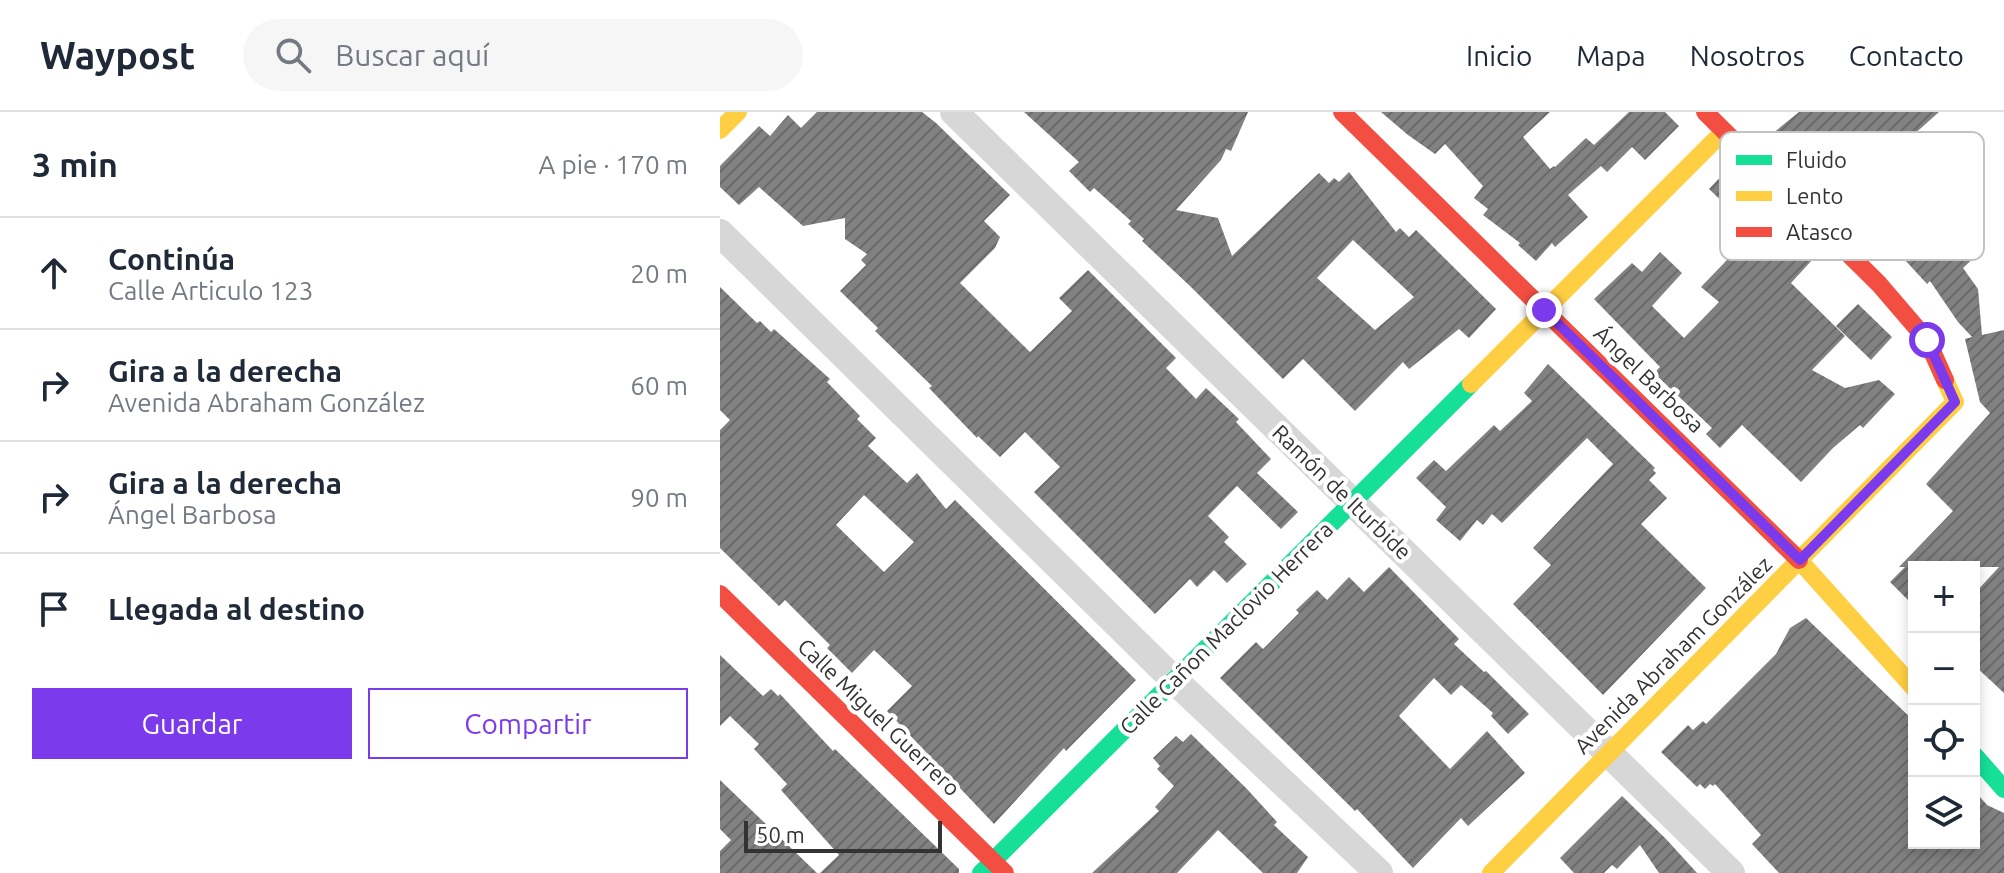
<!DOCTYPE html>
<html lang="es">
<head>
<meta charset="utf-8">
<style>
  body { margin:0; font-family:Ubuntu,sans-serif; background:#f6f6f7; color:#1f2937 }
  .controls { position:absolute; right:24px; bottom:24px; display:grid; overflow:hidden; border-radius:0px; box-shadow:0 4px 12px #0003 }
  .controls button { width:72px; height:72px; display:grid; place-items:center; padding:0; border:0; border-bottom:2px solid #e0e1e3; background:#fff; color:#1f2937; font:40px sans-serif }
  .scale { position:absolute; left:24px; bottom:20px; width:198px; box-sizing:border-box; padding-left:8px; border:4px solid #333; border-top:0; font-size:22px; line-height:28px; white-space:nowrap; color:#333; -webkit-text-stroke:6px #fff; paint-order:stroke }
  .stop { position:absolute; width:24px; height:24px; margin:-18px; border:6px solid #7c3aed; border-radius:50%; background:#fff }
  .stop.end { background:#7c3aed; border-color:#fff; box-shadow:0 2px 8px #0008 }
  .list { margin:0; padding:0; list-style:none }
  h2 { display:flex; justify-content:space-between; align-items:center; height:104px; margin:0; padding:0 32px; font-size:34px }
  h2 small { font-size:26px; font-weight:400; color:#747a83 }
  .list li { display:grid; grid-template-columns:52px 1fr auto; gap:24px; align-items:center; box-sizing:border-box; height:112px; padding:0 32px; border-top:2px solid #e0e1e3 }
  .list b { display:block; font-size:30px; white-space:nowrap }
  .list p { margin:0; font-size:26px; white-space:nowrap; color:#747a83 }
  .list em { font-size:26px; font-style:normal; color:#747a83 }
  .actions { display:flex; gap:16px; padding:24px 32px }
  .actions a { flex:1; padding:18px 0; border:2px solid #7c3aed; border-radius:0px; text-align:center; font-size:28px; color:#7c3aed }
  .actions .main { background:#7c3aed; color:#fff }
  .icon { flex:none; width:44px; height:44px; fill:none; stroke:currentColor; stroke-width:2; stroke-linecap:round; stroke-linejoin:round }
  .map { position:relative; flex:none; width:1284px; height:761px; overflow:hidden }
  header { display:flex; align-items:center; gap:48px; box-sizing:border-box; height:112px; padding:0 40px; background:#fff; border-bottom:2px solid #e0e1e3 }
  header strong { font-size:38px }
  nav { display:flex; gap:44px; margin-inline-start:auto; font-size:28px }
  .search { width:560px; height:72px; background:#f6f6f7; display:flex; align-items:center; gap:20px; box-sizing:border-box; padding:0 28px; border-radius:44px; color:#747a83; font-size:30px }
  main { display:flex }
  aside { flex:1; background:#fff }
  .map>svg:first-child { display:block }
  .building { fill:url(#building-hatch); fill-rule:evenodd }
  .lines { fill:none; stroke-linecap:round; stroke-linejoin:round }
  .street { stroke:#d7d7d7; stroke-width:28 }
  .fast { stroke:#16e098; stroke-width:18 }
  .slow { stroke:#ffcf43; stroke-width:18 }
  .jam { stroke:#f24e42; stroke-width:18 }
  .route { stroke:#7c3aed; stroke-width:10 }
  .labels { text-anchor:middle; stroke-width:8; stroke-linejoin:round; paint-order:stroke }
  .street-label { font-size:22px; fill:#333; stroke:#fff }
  .key { fill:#fff; stroke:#c2c2c2; stroke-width:2 }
  .key-label { font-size:22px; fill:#333 }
</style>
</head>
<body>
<header>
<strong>Waypost</strong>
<div class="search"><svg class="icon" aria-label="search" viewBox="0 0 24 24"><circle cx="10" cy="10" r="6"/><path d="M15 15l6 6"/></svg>Buscar aquí</div>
<nav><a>Inicio</a><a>Mapa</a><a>Nosotros</a><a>Contacto</a></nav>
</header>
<main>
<aside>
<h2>3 min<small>A pie · 170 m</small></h2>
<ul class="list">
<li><svg class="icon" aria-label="ahead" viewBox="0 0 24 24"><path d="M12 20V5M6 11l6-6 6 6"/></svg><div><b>Continúa</b><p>Calle Articulo 123</p></div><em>20 m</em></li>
<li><svg class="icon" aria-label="right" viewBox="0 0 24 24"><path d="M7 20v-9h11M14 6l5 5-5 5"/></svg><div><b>Gira a la derecha</b><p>Avenida Abraham González</p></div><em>60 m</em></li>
<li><svg class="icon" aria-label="right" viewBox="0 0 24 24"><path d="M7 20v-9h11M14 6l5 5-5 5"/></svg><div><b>Gira a la derecha</b><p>Ángel Barbosa</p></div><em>90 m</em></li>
<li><svg class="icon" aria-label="arrive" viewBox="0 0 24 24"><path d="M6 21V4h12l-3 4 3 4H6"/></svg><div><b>Llegada al destino</b></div></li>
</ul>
<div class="actions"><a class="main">Guardar</a><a>Compartir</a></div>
</aside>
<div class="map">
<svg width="1284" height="761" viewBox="0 0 1284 761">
  <defs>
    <pattern id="building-hatch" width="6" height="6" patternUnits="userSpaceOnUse" patternTransform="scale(2)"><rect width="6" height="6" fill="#818181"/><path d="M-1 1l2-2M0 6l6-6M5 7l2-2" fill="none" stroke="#6a6a6a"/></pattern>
  </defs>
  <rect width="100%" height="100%" fill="#fff"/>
  <path class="building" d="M97 0H202L216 11 290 83 264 109 280 125 275 136 240 171 310 240 352 199 339 186 368 158 456 246 446 256 476 287 486 276 519 307 516 310 551 347 537 361 578 400 561 417 517 374 488 404 509 425 504 430 527 452 507 471 494 458 477 475 470 467 435 502 314 380 340 355 305 320 280 345 258 324 257 326 209 276 212 274 155 219 158 216 120 179 146 153 141 148 147 142 125 127V106L83 114 39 75 19 93 0 75V54L39 14 50 24 68 3 81 16Z
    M304 0H528L511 39 506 37 501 48 456 98 498 106 512 144 599 61 609 71 614 66 619 70 629 60 676 120 680 116 689 125 696 118 776 197 749 226 739 217 689 257 683 250 635 299 583 247 563 267 471 175 422 129 424 127 408 112 411 109 374 76 370 80 349 59 359 50ZM633 128 694 185 655 218 597 166Z
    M661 0H830L803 25 830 57 834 54 835 55 866 26 874 33 909 0H945L959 14 925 48 912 35 887 60 881 54 848 83 868 105 835 135 832 131 816 149 798 133 800 131 763 103 768 97 754 86 763 74 725 32 715 42 688 23Z
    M1079 0H1219L1191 25 1207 46 1194 59 1239 111 1232 116 1257 143 1243 156 1258 177 1262 223 1284 218V581L1254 553V482L1279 455H1194V494L1170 470 1185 455H1179L1233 399 1206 372 1270 301 1260 290 1245 227 1252 225 1238 210 1210 169 1207 172 1185 148 1188 146 1186 144 1206 125 1172 86 1144 115 1123 95 1148 68 1116 39 1092 62 1052 22Z
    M1005 60 1026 82 1011 98 989 77Z
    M1066 122 1093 147 1071 171 1125 224 1092 258 1125 276 1159 268 1175 282 1143 316 1140 313 1113 336 1081 370 1022 313 1000 336 986 322 992 316 934 261 940 255 874 187 912 151 922 160 940 140 962 161 932 194 964 226 999 190 981 175 1028 126 1046 143Z
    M0 175 37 211 40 209 51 220 54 217 110 267 107 270 140 304 137 307 156 326 148 334 187 371 197 361 226 397 235 388 416 568 346 639 344 636 274 712 167 599 192 574 154 538 132 561 107 536 110 533 65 488 59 494 0 436V318L10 308 0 298ZM144 383 194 430 164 460 116 413Z
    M1138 192 1172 225 1151 248 1116 214Z
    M828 252 935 356 933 358 936 361 929 368 947 386 921 412 986 476 883 583 793 492 831 453 813 436 893 352 867 326 782 411 772 402 763 413 757 408 740 429 716 408 726 395 696 366 714 348 726 359 774 313 780 319 812 289 804 281Z
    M669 455 739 527 734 532 764 560 766 559 809 602 788 622 771 604 773 601 741 573 731 583 714 566 679 604 730 657 767 619 805 661 748 714 741 706 693 756 637 697 635 699 500 566 536 530 543 537 579 501 576 498 597 478 607 488 629 465 644 480Z
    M1086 506 1194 609V731H1254V678L1267 693 1284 701V761H1059L1032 732 1041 723 995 672 993 674 990 672 985 677 980 672 977 675 941 640 968 613 973 618 983 609 986 612 1056 542 1070 516Z
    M0 543 43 584 51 577 58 584 60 582 113 639 115 637 239 757V761H100L119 743 61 678 67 672 34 637 39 632 10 604 0 614Z
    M471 622 527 677 557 710 554 713 588 745 577 761H543L498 718 457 761H372L439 699 435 695 454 674 437 657 440 654 433 646 456 624 463 630Z
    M0 668 97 761H0V739L11 728 0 717Z
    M902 684 946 727 977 761H939L920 733 897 757 892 753 884 761H854L840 746Z"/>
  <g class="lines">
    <path class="street" d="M234 0 1011 761
      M0 121 454 568 659 761"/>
    <path class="fast" d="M1254 643 1284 677
      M261 761 751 272"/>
    <path class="slow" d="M0 18 18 0
      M751 272 1004 19
      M1079 448 1194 576
      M771 761 1235 290 1225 268"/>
    <path class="jam" d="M622 0 1079 448
      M985 0 1159 172 1207 228 1225 268
      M0 482 285 761"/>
  </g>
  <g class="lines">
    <path class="route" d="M824 198 1080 448 1235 290 1207 228"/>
  </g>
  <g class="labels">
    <g class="street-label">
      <text transform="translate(929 267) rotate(44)" y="8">Ángel Barbosa</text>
      <text transform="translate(622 380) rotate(44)" y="8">Ramón de Iturbide</text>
      <text transform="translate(506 516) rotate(-45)" y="8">Calle Cañon Maclovio Herrera</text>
      <text transform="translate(953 543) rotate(-45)" y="8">Avenida Abraham González</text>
      <text transform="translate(159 605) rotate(44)" y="8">Calle Miguel Guerrero</text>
    </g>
  </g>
  <rect x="1000" y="20" width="264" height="128" rx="12" class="key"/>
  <rect x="1016" y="43" width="36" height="10" fill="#16e098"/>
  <rect x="1016" y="79" width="36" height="10" fill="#ffcf43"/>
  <rect x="1016" y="115" width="36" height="10" fill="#f24e42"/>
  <g class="key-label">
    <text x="1066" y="56">Fluido</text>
    <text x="1066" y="92">Lento</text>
    <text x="1066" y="128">Atasco</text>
  </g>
</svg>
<div class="controls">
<button>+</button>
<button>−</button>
<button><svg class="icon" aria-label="locate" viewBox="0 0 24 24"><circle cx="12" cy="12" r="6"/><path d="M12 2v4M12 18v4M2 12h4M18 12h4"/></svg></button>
<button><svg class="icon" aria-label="layers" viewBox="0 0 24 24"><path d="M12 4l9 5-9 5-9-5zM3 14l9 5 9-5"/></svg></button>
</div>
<div class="scale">50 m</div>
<div class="stop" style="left:1207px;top:228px"></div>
<div class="stop end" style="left:824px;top:198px"></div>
</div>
</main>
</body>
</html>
